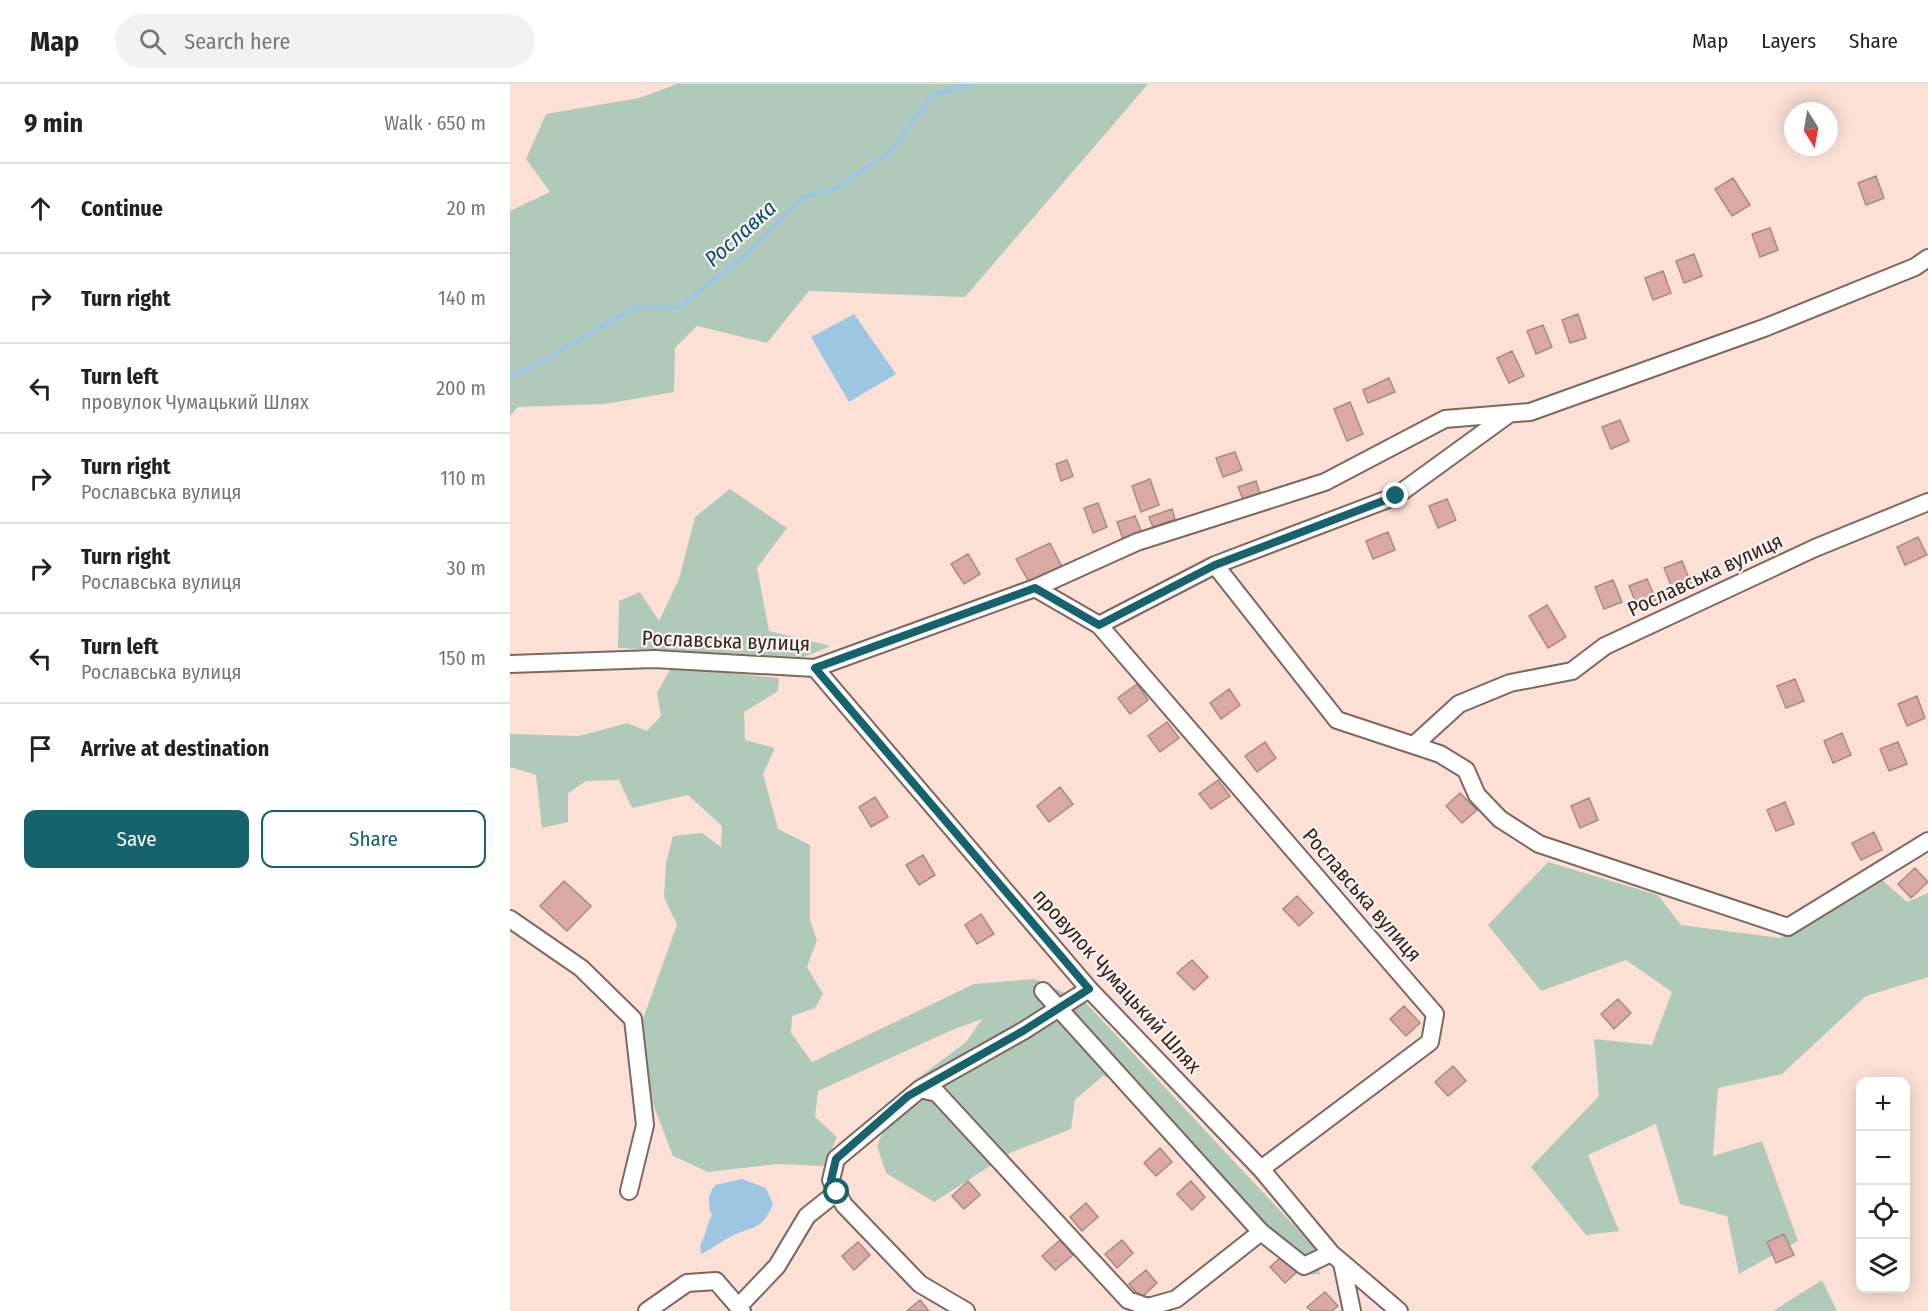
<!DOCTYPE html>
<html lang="en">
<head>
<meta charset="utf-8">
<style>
  body { margin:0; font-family:"Fira Sans Condensed",sans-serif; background:#f2f2f2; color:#222 }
  .controls { position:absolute; right:18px; bottom:18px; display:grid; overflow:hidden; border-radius:12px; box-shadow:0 3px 15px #0003 }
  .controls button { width:54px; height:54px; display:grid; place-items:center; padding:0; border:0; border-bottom:2px solid #e0e0e0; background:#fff; color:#222; font:30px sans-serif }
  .compass { position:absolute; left:1274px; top:18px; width:54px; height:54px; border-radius:50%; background:#fff; box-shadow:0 3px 15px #0003; rotate:169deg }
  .stop { position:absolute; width:18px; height:18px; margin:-14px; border:4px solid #16626d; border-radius:50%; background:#fff }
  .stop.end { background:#16626d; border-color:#fff; box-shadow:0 2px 6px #0008 }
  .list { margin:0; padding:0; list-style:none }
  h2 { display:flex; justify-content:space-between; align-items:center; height:78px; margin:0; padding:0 24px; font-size:26px }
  h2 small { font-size:20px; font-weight:400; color:#767676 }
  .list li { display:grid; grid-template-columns:39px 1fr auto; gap:18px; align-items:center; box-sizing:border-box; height:90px; padding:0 24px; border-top:2px solid #e0e0e0 }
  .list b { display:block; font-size:22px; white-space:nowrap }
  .list p { margin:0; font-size:20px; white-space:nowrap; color:#767676 }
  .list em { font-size:20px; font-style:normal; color:#767676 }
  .actions { display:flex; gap:12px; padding:18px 24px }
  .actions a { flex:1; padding:14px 0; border:2px solid #16626d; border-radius:12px; text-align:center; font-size:21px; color:#16626d }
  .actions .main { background:#16626d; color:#fff }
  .icon { flex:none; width:33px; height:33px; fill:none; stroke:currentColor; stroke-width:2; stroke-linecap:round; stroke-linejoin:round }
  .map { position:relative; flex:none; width:1418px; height:1227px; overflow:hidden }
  header { display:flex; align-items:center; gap:36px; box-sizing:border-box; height:84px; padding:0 30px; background:#fff; border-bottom:2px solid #e0e0e0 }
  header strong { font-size:28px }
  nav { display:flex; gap:33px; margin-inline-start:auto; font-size:21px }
  .search { width:420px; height:54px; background:#f2f2f2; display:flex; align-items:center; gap:15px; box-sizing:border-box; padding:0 21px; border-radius:33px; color:#767676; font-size:22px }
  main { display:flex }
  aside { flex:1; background:#fff }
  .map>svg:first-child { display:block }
  .green { fill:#b0caba }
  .water { fill:#9cc6e2 }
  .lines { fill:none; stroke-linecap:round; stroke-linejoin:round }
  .stream { stroke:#9cc6e2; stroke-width:4.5 }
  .building { fill:#dba9a3; stroke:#a68b87; stroke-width:1.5 }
  .street-casing { stroke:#7e675e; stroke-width:20 }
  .street { stroke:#fff; stroke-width:16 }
  .route { stroke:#16626d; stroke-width:8 }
  .labels { text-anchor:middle; stroke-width:4.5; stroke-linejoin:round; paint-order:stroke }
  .street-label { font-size:21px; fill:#312623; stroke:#fdf2ed }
  .water-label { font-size:22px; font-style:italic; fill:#015075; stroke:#fdf2ed }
</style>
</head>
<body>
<header>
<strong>Map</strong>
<div class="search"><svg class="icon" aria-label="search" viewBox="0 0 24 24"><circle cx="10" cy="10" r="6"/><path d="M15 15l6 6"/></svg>Search here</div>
<nav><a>Map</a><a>Layers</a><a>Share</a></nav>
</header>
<main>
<aside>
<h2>9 min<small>Walk · 650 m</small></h2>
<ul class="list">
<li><svg class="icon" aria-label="ahead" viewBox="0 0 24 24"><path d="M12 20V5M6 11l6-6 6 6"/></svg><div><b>Continue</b></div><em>20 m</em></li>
<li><svg class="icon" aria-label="right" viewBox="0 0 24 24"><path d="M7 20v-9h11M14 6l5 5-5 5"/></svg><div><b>Turn right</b></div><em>140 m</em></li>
<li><svg class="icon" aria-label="left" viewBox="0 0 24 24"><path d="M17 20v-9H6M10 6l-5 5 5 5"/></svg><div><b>Turn left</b><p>провулок Чумацький Шлях</p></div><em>200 m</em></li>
<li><svg class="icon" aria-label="right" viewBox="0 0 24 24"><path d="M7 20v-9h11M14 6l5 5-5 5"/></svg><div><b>Turn right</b><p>Рославська вулиця</p></div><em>110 m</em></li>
<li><svg class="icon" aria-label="right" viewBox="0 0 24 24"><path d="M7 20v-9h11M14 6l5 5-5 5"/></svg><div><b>Turn right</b><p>Рославська вулиця</p></div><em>30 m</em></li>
<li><svg class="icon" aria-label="left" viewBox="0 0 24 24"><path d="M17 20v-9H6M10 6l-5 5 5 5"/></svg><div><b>Turn left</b><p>Рославська вулиця</p></div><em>150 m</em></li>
<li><svg class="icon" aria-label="arrive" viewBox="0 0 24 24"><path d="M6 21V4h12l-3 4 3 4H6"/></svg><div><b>Arrive at destination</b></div></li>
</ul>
<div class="actions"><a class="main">Save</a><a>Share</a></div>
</aside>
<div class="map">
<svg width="1418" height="1227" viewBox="0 0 1418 1227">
  <rect width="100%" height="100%" fill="#fce0d6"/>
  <path class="green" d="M167 0H638L455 213 299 207 257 259 187 242 165 264 164 308 95 320 8 323 0 332V127L40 108 16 75 36 30 129 14Z
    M220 405 277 444 247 484 259 547 321 562 294 573 108 564 109 517 130 508 149 537 169 495 185 433Z
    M161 584 269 594 268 607 234 628 235 656 265 664 253 690 268 745 300 761V836L307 856 297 883 313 910 305 924 282 932 281 949 302 978 464 900 525 895 576 919 805 1164 810 1190 792 1191 636 1008 593 992 565 1016 561 1045 502 1068 424 1118 376 1089 367 1062 390 1008 456 958 472 935 442 946 308 1007 305 1033 327 1053 314 1082 267 1080 198 1088 163 1072 122 965 167 841 154 813 156 779 163 752 192 749 211 763 212 742 178 711 122 724 109 696 76 697 58 709V738L32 744 26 691 0 683V650L69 652 117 639 137 647 151 632 147 609Z
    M1038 778 1148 811 1171 841 1270 854 1372 796 1397 818 1418 809V893L1356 912 1272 990 1208 1004 1203 1072 1252 1057 1288 1157 1229 1190 1217 1132 1170 1120 1146 1040 1078 1071 1109 1147 1076 1151 1021 1083 1089 1012 1084 955 1142 961 1162 908 1116 876 1031 907 978 841Z
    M1312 1196 1327 1227H1263Z"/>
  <path class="water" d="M344 230 386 290 339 318 301 253Z
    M232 1095 256 1104 263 1120C251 1149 242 1141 220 1153 210 1158 202 1165 191 1170L190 1161C196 1152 196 1142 202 1131 197 1121 198 1110 205 1101Z"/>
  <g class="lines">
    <path class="stream" d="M0 293 45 270 123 224 169 223 238 169 293 113 325 105 382 66 423 11 462 0"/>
  </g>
  <path class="building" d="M1366 92 1374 114 1356 121 1348 99Z
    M1223 94 1240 121 1222 132 1205 105Z
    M1260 144 1268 166 1250 173 1242 150Z
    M1184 170 1192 192 1174 199 1166 177Z
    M1153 187 1161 209 1143 216 1135 194Z
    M1068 230 1076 254 1060 259 1052 236Z
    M1033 241 1042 263 1026 270 1017 247Z
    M1002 267 1014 292 999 299 987 274Z
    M879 294 885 308 858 319 853 306Z
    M840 318 853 350 837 357 824 325Z
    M1110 336 1119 357 1101 365 1092 343Z
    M725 368 732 386 713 393 706 374Z
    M557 376 563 392 551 397 546 380Z
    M640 395 649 421 631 428 622 402Z
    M746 397 750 409 733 415 728 403Z
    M937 415 946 436 928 444 919 422Z
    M588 419 597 443 583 449 574 424Z
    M662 425 665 435 643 443 639 433Z
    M625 432 632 449 613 455 607 438Z
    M878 448 885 466 863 475 856 457Z
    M1408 453 1417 471 1395 481 1387 463Z
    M540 459 552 483 519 498 506 475Z
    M458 470 470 490 454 500 441 480Z
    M1172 477 1181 499 1163 506 1154 484Z
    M1137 495 1146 516 1128 524 1119 502Z
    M1103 496 1112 518 1094 525 1085 503Z
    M1037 521 1056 553 1038 564 1019 532Z
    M1285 595 1294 617 1276 624 1267 602Z
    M627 600 638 616 620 630 608 614Z
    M719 605 730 621 711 635 700 619Z
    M1407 612 1415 634 1397 642 1388 620Z
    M657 638 669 654 650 668 638 652Z
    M1332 649 1341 671 1323 679 1314 657Z
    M755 658 766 674 747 688 735 672Z
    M1388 658 1397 680 1379 687 1370 665Z
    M708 696 720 712 701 725 689 710Z
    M550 703 563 720 539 738 527 722Z
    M950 709 967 726 952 739 936 722Z
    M365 713 378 733 361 743 349 723Z
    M1079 714 1088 736 1070 744 1061 722Z
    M1275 718 1284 740 1266 747 1257 726Z
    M1364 748 1372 766 1351 776 1342 759Z
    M413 771 425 791 409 801 396 781Z
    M1405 784 1418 798 1401 814 1388 800Z
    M54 797 81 822 57 847 30 822Z
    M787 812 803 829 789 842 773 825Z
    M471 830 484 850 467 860 455 841Z
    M682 876 698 893 684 906 667 889Z
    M1108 915 1121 929 1104 945 1091 930Z
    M894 922 910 939 896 952 880 935Z
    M943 982 956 997 938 1012 925 998Z
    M650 1064 662 1078 646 1092 634 1079Z
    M458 1097 470 1111 454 1125 442 1112Z
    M681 1097 695 1113 682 1126 667 1110Z
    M576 1119 588 1133 572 1147 560 1133Z
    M1274 1150 1284 1171 1266 1179 1257 1158Z
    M550 1156 563 1171 545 1186 532 1172Z
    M612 1156 623 1169 607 1184 595 1170Z
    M348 1158 360 1171 344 1186 332 1172Z
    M773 1171 788 1187 775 1199 760 1183Z
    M636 1186 647 1199 631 1214 619 1200Z
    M815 1208 828 1222 822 1227H801L797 1223Z
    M410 1216 419 1227H397Z"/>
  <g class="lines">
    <defs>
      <path id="street" d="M705 481 827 636 930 670 956 686 967 711 990 735 1029 760 1278 843 1418 757
        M525 504 589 541 925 930 920 958 751 1085
        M589 541 705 481 886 412 999 330
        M0 580 144 575 305 584 525 504 627 458 815 398 935 335 1020 328 1254 244 1405 183 1418 174
        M305 584 579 905 751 1085 821 1169 889 1227
        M904 661 949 620 1000 599 1062 587 1095 562 1305 464 1418 418
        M0 835 71 884 123 935 135 1041 119 1107
        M533 907 751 1148
        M410 1005 513 947 579 905
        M832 1179 842 1227
        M229 1222 267 1182 297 1132 327 1108
        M137 1227 177 1199 206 1197 232 1227
        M456 1227 410 1200 334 1121 321 1096 326 1075 410 1005 427 1009 618 1216 638 1223 666 1215 751 1148 794 1182 821 1169"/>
    </defs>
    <use href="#street" class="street-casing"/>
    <use href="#street" class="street"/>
  </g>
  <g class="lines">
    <path class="route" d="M327 1108 321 1096 326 1075 398 1012 513 947 579 905 305 584 525 504 589 541 705 481 886 412"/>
  </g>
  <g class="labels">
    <g class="street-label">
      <text transform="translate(1195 491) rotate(-25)" y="7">Рославська вулиця</text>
      <text transform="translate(216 557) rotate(2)" y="7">Рославська вулиця</text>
      <text transform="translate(852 811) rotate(49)" y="7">Рославська вулиця</text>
      <text transform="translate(607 897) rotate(48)" y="7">провулок Чумацький Шлях</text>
    </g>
    <g class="water-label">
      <text transform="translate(230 149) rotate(-42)" y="8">Рославка</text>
    </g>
  </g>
</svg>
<div class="controls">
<button>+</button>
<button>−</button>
<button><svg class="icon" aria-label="locate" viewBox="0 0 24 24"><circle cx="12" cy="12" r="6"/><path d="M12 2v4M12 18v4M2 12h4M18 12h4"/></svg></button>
<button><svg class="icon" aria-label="layers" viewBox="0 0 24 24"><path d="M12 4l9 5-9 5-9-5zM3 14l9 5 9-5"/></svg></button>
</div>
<svg class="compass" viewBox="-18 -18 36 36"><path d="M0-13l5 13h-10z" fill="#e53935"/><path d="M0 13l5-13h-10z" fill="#767676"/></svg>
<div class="stop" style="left:327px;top:1108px"></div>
<div class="stop end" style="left:886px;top:412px"></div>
</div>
</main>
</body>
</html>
